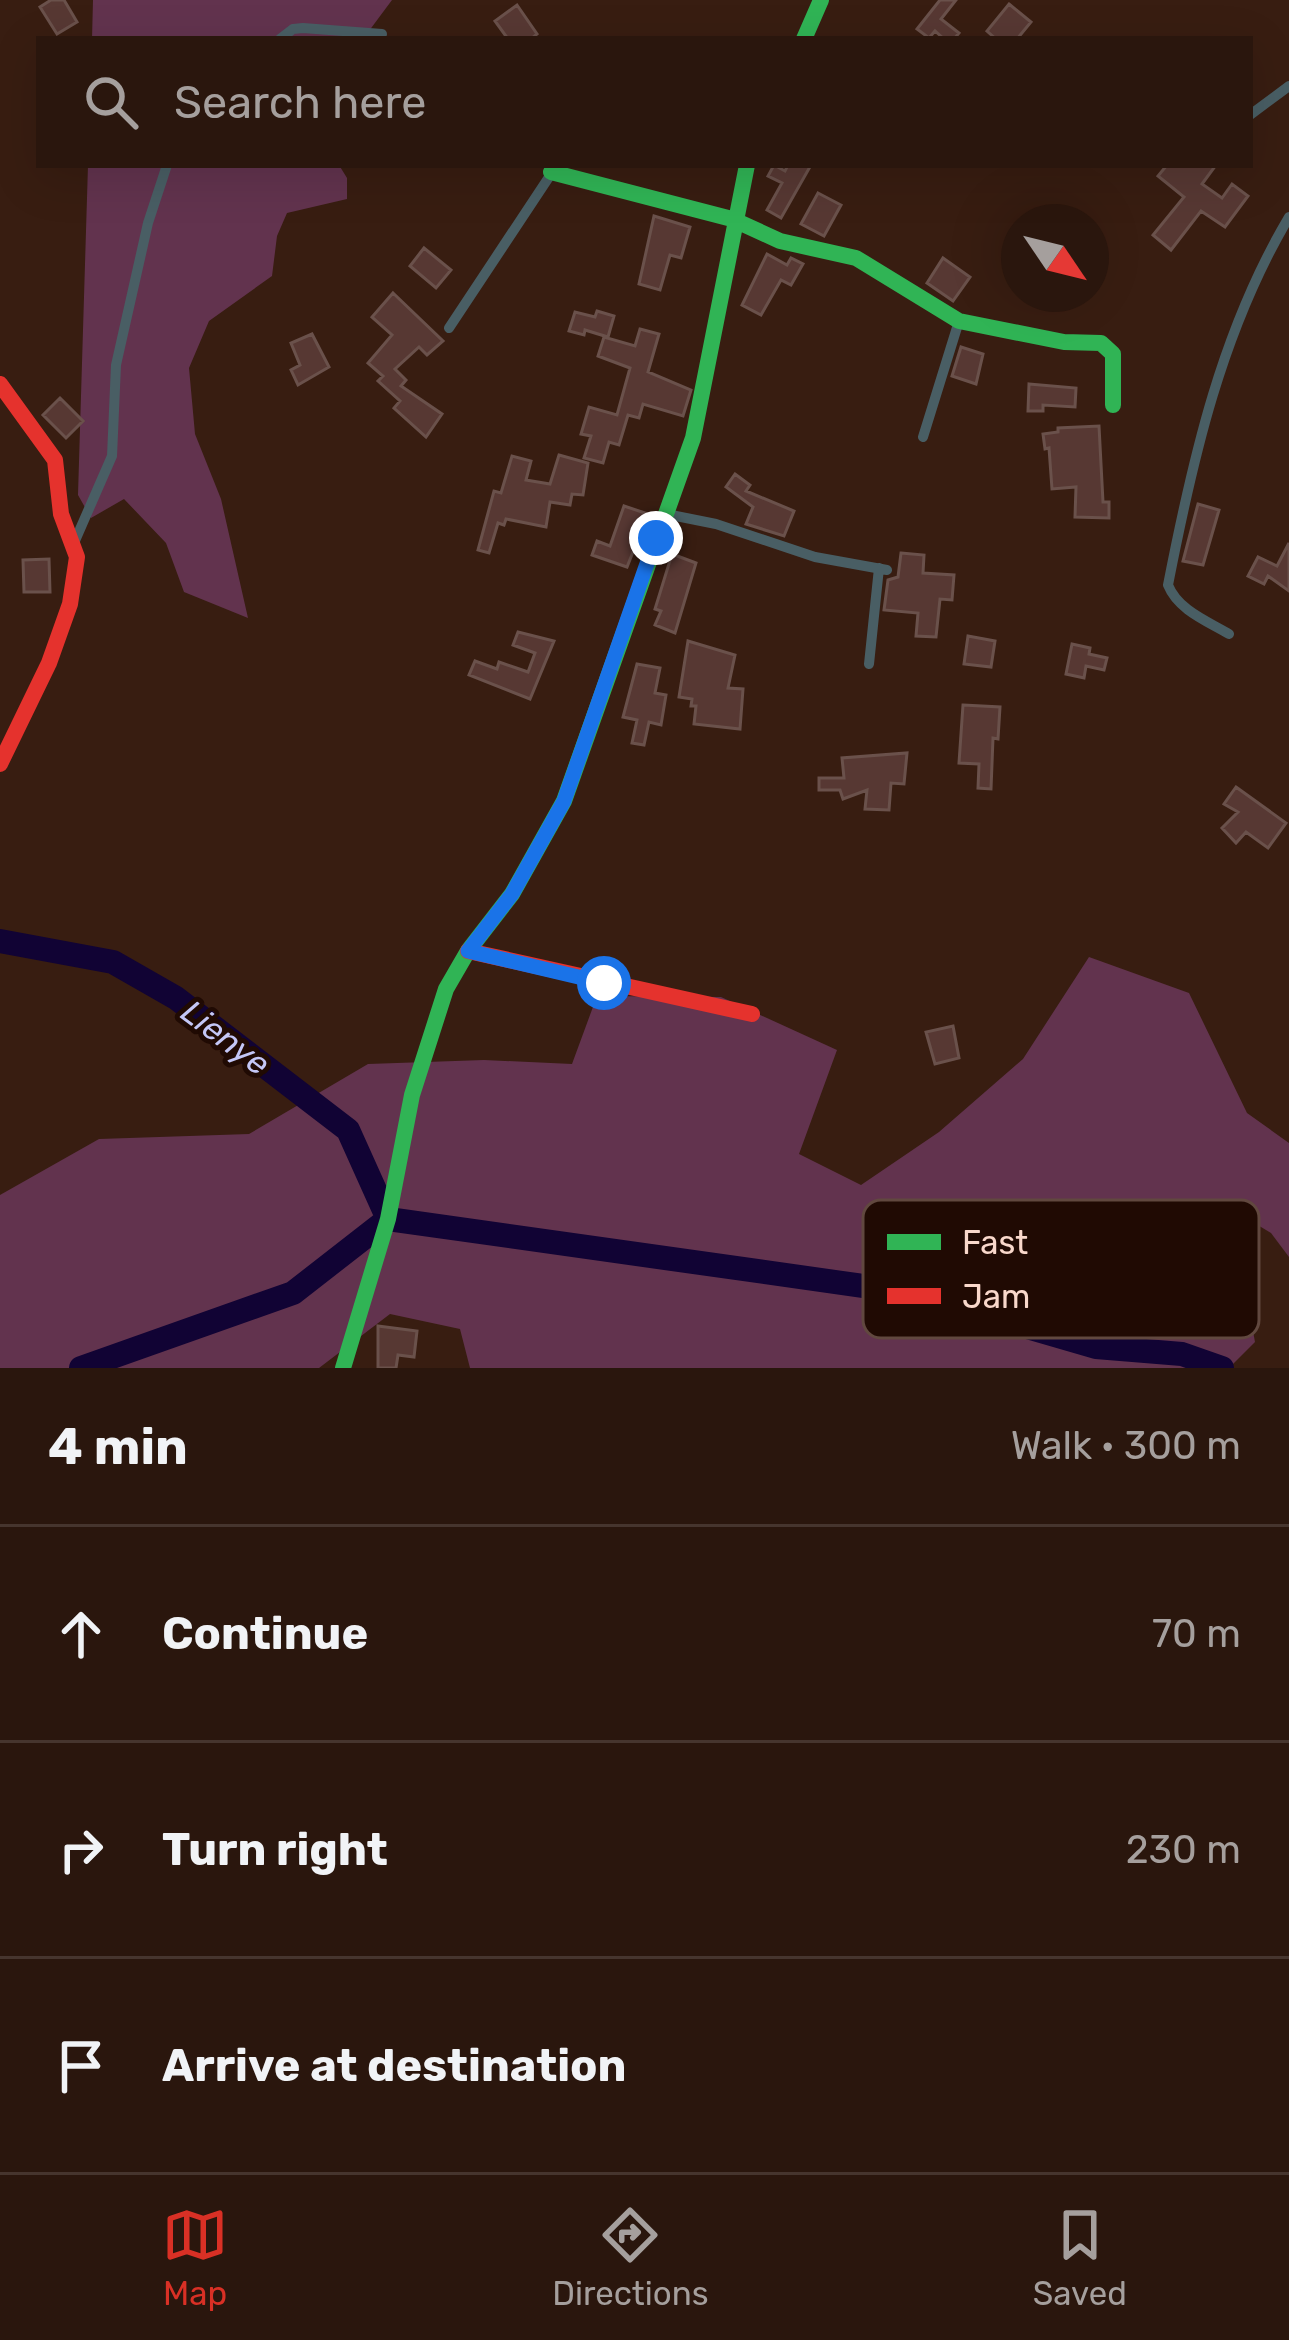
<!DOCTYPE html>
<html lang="en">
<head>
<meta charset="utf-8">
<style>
  body { margin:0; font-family:Rubik,sans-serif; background:#321f16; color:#f1f3f6 }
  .compass { position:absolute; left:1001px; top:204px; width:108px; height:108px; border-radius:50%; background:#2a160d; box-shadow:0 12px 48px #0002; rotate:125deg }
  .stop { position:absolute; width:36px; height:36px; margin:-27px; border:9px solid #1a73e8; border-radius:50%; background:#fff }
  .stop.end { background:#1a73e8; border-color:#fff; box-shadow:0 3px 12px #0008 }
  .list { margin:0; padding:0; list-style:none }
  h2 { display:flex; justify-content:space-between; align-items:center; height:156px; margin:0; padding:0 48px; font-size:51px }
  h2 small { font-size:39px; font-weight:400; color:#a59f9d }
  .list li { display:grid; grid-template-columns:78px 1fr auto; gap:36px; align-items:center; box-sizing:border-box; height:216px; padding:0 48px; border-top:3px solid #46352e }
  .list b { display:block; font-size:45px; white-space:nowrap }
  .list em { font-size:39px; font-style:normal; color:#a59f9d }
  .icon { flex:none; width:66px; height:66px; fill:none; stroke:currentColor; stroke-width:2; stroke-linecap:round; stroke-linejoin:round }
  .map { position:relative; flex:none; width:1289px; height:1368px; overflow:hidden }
  .search { position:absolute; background:#2a160d; box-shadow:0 12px 48px #0002; left:36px; right:36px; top:36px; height:132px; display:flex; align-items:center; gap:30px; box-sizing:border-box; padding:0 42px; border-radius:0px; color:#a59f9d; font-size:45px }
  .sheet { height:804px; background:#2a160d }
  nav { display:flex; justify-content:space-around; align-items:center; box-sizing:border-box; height:168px; border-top:3px solid #46352e; background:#2a160d; font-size:33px; color:#a59f9d }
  nav a { display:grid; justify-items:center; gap:6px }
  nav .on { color:#d93025 }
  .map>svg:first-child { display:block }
  .green { fill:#62334e }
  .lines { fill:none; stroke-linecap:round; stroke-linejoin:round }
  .river { stroke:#110334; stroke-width:24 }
  .building { fill:#573833; stroke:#6a514b; stroke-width:3 }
  .street { stroke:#495e64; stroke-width:10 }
  .fast { stroke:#30b455; stroke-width:16 }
  .jam { stroke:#e5322d; stroke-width:16 }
  .route { stroke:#1a73e8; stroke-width:15 }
  .labels { text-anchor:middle; stroke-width:10; stroke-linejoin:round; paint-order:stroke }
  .water-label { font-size:33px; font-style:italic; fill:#c4c7f6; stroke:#200a03 }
  .key { fill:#200a03; stroke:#61483f; stroke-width:3 }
  .key-label { font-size:33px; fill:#f9d8cb }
</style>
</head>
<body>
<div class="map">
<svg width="1289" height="1368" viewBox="0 0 1289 1368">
  <rect width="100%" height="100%" fill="#381d11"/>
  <path class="green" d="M93 0H392L363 39H92Z
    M88 165H339L347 178V199L287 213 277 236 272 276 209 321 189 368 195 434 221 499 248 618 184 592 166 543 124 499 91 518 78 495Z
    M1089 957 1189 993 1247 1113 1289 1143V1257L1271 1233 1231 1209 1255 1342 1229 1368H470L460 1329 390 1314 319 1368H0V1195L99 1139 249 1134 368 1064 484 1060 572 1064 597 996 721 997 837 1050 799 1154 861 1185 939 1132 1023 1059Z"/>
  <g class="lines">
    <path class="river" d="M0 941 113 962 176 998 348 1130 388 1219
      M81 1368 293 1293 388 1219 906 1292 1096 1347 1182 1354 1222 1368"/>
  </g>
  <path class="building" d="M51 0H64L77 22 57 34 40 7Z
    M940 0H956L941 19 959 33 954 39H944L935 31 929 38 917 29Z
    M1009 4 1031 22 1017 39H996L987 31Z
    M517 5 537 34 531 39H508L495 21Z
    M774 165 785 171 788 165H811L781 218 767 210 782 183 768 176Z
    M1167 165H1216L1202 184 1222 198 1232 184 1248 196 1225 227 1201 211 1171 250 1153 235 1184 197 1158 176Z
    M818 193 841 205 824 236 801 224Z
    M654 216 690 227 681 258 670 255 660 290 639 284Z
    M424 248 451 270 436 288 410 266Z
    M767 254 787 265 791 258 803 264 791 285 781 280 761 315 742 305Z
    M943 258 970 277 953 301 927 283Z
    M393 293 443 341 427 355 419 347 395 369 406 380 401 386 442 414 426 437 394 408 400 401 378 381 383 376 368 363 392 335 372 317Z
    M597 311 614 316 608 337 585 330 584 335 569 331 575 312 595 317Z
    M640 329 659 334 648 372 691 390 683 416 643 404 639 418 628 415 619 445 609 442 603 463 584 458 591 436 581 434 589 407 617 415 630 368 598 356 604 337 635 346Z
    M312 334 329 367 298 385 291 370 300 365 291 343Z
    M961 347 983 354 976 384 952 376Z
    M1029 384 1076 388 1075 407 1043 405V411H1028Z
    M60 398 83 421 66 438 43 415Z
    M1099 426 1103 502H1109V518L1075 517 1076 487 1052 489 1049 448 1045 449 1043 434 1058 432V428Z
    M559 455 588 463 583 495 572 494 570 505 550 502 546 527 506 519 504 525 498 523 489 553 478 550 494 491 501 493 512 456 531 461 526 480 550 484Z
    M735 474 750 485 746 491 794 511 784 536 746 524 753 507 726 487Z
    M1198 504 1219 510 1203 565 1183 561Z
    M624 506 648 514 627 567 592 555 597 541 610 546Z
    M1289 543V591L1268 576 1264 584 1248 576 1258 557 1277 566Z
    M901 553 924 555 923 573 954 575 952 600 940 599 936 637 916 636 918 613 884 610 888 580 898 577Z
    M672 554 696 563 675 633 655 625 661 611 655 609Z
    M49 559 50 592H24L23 560Z
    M518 632 554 641 530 699 469 675 475 661 497 669 499 662 528 672 535 653 513 645Z
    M968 636 995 641 991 667 964 664Z
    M688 641 735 655 728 688 743 689 740 729 694 724 696 706H691L692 699 679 697Z
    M1072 644 1090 648 1089 654 1107 658 1104 670 1086 666 1084 678 1066 674Z
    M637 664 660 668 655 693 666 695 661 725 649 722 644 745 632 743 637 720 623 717Z
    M963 705 1000 707 998 739 993 738 991 789 978 788 979 764 959 763Z
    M907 753 904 784 891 783 889 810 865 809 867 790 843 799 840 790H819V778H844L842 758Z
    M1236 787 1286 823 1268 848 1246 832 1236 843 1222 828 1238 812 1224 804Z
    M953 1026 959 1058 935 1064 926 1032Z
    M378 1326 417 1331 414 1357 398 1355 396 1368H378Z"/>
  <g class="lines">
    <path class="street" d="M280 39 293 29 303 28 382 34
      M1250 115 1289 86
      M449 328 555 168
      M923 437 959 321
      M666 514 716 524 815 557 887 570
      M74 543 112 456 116 365 148 223 167 165
      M1229 634C1207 621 1178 610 1168 585 1193 457 1222 330 1289 217
      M869 664 879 568"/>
    <path class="fast" d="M804 39 821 0
      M551 172 732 219 780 241 856 258 959 321 1064 342 1101 343 1113 354V405
      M343 1368 388 1219 412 1095 446 989 468 951 512 894 564 801 693 438 747 165"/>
    <path class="jam" d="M0 384 55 460 61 514 77 557 70 604 49 663 0 764
      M468 951 752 1014"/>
  </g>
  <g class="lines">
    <path class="route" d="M604 983 468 951 512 894 564 801 656 538"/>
  </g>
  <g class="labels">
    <g class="water-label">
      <text transform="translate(226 1037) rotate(37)" y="12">Lienye</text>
    </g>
  </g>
  <rect x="863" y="1200" width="396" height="138" rx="18" class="key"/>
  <rect x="887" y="1234" width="54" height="16" fill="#30b455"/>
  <rect x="887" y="1288" width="54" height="16" fill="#e5322d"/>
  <g class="key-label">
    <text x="962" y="1254">Fast</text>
    <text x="962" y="1308">Jam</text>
  </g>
</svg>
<svg class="compass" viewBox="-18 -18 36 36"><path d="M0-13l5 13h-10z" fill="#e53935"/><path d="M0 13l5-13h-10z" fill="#a59f9d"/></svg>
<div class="stop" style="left:604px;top:983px"></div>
<div class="stop end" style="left:656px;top:538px"></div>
<div class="search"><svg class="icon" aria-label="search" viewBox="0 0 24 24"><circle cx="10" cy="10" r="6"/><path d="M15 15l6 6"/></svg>Search here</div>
</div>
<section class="sheet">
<h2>4 min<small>Walk · 300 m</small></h2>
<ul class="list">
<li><svg class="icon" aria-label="ahead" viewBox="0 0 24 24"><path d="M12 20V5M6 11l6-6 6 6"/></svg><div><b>Continue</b></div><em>70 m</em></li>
<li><svg class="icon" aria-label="right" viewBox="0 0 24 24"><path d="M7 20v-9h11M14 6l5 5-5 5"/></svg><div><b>Turn right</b></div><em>230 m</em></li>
<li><svg class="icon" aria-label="arrive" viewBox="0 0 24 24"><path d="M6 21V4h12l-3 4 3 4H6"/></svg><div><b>Arrive at destination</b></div></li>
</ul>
</section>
<nav>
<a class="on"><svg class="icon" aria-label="map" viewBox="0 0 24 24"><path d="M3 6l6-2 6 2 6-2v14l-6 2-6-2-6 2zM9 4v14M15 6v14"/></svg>Map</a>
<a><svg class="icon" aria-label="directions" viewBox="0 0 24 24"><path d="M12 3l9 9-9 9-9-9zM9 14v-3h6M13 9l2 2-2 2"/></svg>Directions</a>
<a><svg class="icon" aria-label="saved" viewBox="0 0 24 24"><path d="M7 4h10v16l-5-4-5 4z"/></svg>Saved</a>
</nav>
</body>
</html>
